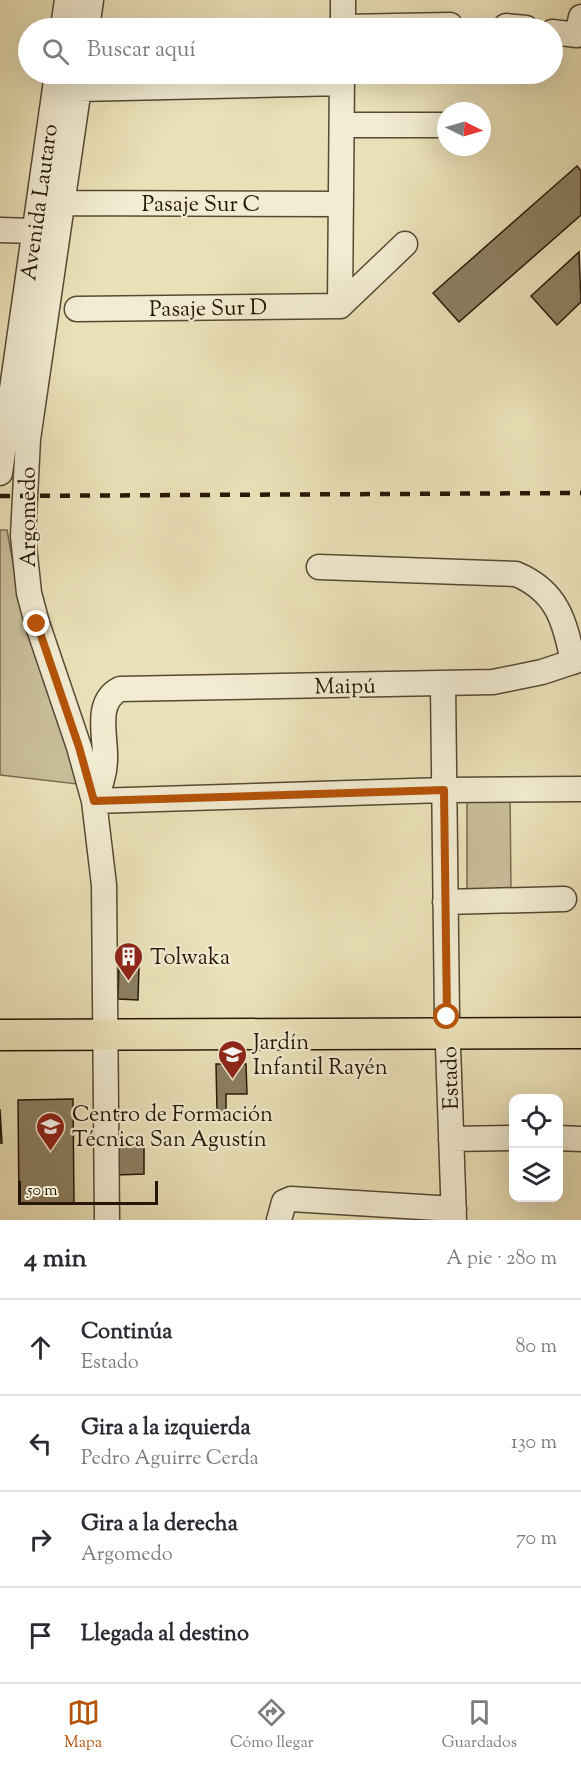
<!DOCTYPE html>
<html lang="es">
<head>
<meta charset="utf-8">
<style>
  body { margin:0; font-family:"Sorts Mill Goudy",serif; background:#f7f7f7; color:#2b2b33 }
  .controls { position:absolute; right:18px; bottom:18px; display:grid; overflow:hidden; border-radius:12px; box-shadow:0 6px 24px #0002 }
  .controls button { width:54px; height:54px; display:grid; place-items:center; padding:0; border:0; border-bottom:2px solid #e1e1e2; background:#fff; color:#2b2b33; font:30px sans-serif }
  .compass { position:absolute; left:437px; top:102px; width:54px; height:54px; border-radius:50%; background:#fff; box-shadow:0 6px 24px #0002; rotate:95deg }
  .scale { position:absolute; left:18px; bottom:15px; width:140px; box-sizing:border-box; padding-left:6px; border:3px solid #261606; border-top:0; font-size:16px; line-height:21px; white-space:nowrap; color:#261606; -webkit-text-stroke:4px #f2ecd2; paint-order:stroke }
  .stop { position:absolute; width:18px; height:18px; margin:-14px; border:4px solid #b45309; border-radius:50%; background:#fff }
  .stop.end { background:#b45309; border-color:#fff; box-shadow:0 2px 6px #0008 }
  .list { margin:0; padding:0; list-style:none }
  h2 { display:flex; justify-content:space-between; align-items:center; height:78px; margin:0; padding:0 24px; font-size:26px }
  h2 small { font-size:20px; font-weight:400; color:#7c7c81 }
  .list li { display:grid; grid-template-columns:39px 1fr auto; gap:18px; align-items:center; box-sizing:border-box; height:96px; padding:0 24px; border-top:2px solid #e1e1e2 }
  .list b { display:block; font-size:22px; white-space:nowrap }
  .list p { margin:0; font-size:20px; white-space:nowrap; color:#7c7c81 }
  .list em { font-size:20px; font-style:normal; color:#7c7c81 }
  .icon { flex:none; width:33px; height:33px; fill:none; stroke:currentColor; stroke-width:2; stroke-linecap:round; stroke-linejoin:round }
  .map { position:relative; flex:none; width:581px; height:1220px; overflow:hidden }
  .search { position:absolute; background:#fff; box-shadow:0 6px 24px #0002; left:18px; right:18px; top:18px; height:66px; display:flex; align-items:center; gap:15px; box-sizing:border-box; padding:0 21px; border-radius:33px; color:#7c7c81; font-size:22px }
  .sheet { height:462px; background:#fff }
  nav { display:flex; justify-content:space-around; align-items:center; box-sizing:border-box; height:84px; border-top:2px solid #e1e1e2; background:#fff; font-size:16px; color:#7c7c81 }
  nav a { display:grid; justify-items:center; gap:3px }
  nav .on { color:#b45309 }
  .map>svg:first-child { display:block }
  .green { fill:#cabe9b; stroke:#786a50; stroke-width:1.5 }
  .building { fill:#8c8063; stroke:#261606; stroke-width:1.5 }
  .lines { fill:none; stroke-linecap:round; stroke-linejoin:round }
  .minor-casing { stroke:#574933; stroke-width:27 }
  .major-casing { stroke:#261606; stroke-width:33 }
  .minor { stroke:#f2ecd2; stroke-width:24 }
  .major { stroke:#ebe1b9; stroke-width:30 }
  .rail { stroke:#261606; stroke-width:4.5; stroke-dasharray:10 10; stroke-linecap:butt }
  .route { stroke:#b45309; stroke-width:8 }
  .labels { text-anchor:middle; stroke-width:4.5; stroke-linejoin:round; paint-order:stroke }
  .street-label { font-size:22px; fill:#261606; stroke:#f2ecd2 }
  .poi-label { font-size:22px; fill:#261606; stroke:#f2ecd2; text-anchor:start }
</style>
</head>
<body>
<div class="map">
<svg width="581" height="1220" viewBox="0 0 581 1220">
  <rect width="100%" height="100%" fill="#ebe1b9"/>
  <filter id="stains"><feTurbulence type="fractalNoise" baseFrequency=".00333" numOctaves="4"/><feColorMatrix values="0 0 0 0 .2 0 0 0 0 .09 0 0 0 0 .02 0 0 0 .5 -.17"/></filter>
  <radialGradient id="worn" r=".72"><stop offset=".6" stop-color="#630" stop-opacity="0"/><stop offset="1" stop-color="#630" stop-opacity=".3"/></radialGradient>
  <path class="green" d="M0 530H7L21 607 64 733 77 784 0 775Z
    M467 793H510L511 890H467Z"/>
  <path class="building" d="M577 166 581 171V215L459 322 433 293Z
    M579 252 581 302 557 325 531 296Z
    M119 964 139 965 138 1000 118 999Z
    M216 1064H246L247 1094H226V1112H217Z
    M73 1099 74 1203 19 1204 18 1100Z
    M0 1109 2 1143H0Z
    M117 1146H144V1174L117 1175Z"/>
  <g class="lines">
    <defs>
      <path id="minor" d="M343 0V28
        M506 26 526 28
        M343 27 450 25
        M63 28 67 0
        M87 28 91 0
        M552 32 577 35 581 17
        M81 74 28 439 23 536 29 593 37 623 79 747 94 801 104 885 107 1220
        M78 89 342 83
        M342 125H445
        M62 203 341 204
        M0 230 34 231
        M340 306 342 74
        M340 306 405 244
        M77 309 340 306
        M0 473 57 74
        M319 567 516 574C557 591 565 621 573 662
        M443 685 447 1017 454 1220
        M94 801C100 787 105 774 105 759 106 736 94 702 120 689L493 682 542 672 581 659
        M94 801 444 790 581 789
        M445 902 564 899
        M558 1138 581 1139
        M451 1139 514 1138
        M279 1220 284 1202 291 1199 454 1209"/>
      <path id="major" d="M0 1035 581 1033"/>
    </defs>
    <use href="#minor" class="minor-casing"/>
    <use href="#major" class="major-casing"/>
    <use href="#minor" class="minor"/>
    <use href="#major" class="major"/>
    <path class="rail" d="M0 496 581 493"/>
  </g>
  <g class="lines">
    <path class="route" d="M37 624 79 747 94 801 444 790 447 1017"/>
  </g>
  <defs>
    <symbol id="building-pin" viewBox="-11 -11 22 30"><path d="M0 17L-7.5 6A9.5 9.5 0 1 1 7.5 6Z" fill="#8f2418" stroke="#f2ecd2"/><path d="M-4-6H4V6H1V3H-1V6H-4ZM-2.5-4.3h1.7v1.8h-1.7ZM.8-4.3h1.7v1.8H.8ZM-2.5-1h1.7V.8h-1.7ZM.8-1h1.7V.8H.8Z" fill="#fff"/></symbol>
    <symbol id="school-pin" viewBox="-11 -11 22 30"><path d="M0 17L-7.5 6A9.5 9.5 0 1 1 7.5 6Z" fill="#8f2418" stroke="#f2ecd2"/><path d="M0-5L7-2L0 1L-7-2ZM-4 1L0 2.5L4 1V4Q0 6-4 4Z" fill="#fff"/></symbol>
    <symbol id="university-pin" viewBox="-11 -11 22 30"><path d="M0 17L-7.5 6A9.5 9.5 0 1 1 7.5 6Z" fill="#8f2418" stroke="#f2ecd2"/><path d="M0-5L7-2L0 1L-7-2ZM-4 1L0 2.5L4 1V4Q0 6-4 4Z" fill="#fff"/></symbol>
  </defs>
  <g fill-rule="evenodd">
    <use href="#building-pin" x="112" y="940" width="33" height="45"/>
    <use href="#school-pin" x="216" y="1038" width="33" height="45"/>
    <use href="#university-pin" x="34" y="1110" width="33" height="45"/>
  </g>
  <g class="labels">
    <g class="street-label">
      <text transform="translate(38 202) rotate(-82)" y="8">Avenida Lautaro</text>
      <text x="201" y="211">Pasaje Sur C</text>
      <text transform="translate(208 307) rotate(-1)" y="8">Pasaje Sur D</text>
      <text transform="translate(27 517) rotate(-90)" y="8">Argomedo</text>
      <text transform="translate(345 685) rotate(-1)" y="8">Maipú</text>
      <text transform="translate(449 1078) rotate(-92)" y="8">Estado</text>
    </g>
    <g class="poi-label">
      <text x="150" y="964">Tolwaka</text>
      <text x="253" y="1049">Jardín<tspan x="253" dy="25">Infantil Rayén</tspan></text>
      <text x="72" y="1121">Centro de Formación<tspan x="72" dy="25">Técnica San Agustín</tspan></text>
    </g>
  </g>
  <rect width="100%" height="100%" filter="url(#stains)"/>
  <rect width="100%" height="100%" fill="url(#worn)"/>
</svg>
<div class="controls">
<button><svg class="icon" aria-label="locate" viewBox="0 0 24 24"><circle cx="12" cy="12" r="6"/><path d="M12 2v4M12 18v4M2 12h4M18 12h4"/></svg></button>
<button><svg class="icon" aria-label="layers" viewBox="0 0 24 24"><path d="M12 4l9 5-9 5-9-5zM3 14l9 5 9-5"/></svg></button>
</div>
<svg class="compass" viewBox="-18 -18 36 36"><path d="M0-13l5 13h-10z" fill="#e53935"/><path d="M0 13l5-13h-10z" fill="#7c7c81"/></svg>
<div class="scale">50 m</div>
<div class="stop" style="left:447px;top:1017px"></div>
<div class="stop end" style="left:37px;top:624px"></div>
<div class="search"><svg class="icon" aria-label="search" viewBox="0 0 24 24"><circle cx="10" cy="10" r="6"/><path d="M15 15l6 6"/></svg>Buscar aquí</div>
</div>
<section class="sheet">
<h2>4 min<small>A pie · 280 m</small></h2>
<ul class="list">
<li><svg class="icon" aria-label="ahead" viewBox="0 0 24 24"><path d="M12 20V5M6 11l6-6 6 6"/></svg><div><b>Continúa</b><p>Estado</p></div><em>80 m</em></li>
<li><svg class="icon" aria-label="left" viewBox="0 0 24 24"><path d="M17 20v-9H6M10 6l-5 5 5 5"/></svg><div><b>Gira a la izquierda</b><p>Pedro Aguirre Cerda</p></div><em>130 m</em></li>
<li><svg class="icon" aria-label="right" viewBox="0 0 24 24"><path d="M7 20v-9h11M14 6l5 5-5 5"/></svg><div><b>Gira a la derecha</b><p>Argomedo</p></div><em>70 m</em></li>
<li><svg class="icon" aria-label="arrive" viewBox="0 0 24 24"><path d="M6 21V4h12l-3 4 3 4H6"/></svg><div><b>Llegada al destino</b></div></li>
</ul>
</section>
<nav>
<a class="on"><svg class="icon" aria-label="map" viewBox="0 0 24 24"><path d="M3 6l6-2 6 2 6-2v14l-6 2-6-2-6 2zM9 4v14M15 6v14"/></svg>Mapa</a>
<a><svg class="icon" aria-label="directions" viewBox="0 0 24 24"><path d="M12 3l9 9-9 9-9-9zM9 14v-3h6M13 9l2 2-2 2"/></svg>Cómo llegar</a>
<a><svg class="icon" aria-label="saved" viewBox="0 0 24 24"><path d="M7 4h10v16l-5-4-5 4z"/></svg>Guardados</a>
</nav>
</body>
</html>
